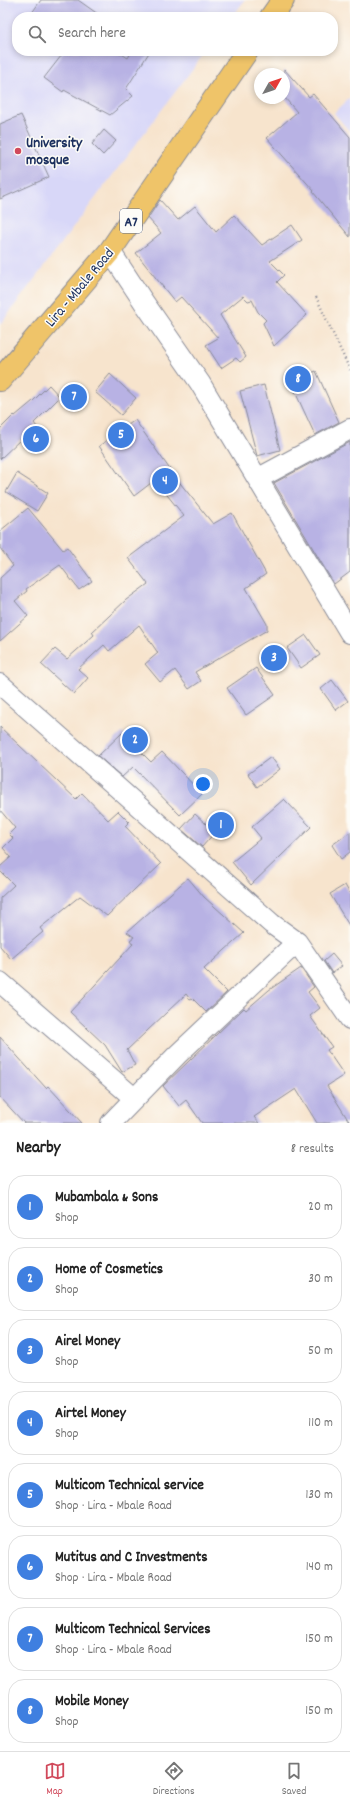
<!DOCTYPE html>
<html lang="en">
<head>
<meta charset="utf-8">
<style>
  body { margin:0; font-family:Dekko,sans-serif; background:#f6f6f6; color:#222 }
  .compass { position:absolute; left:254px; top:68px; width:36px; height:36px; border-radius:50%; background:#fff; box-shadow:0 2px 6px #0003; rotate:50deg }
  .you { position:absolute; left:203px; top:784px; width:14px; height:14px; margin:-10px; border:3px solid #fff; border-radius:50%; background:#1a73e8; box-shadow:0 0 0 6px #1a73e833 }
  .badge { display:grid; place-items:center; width:26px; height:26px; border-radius:50%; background:#d1495b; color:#fff; font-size:13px; font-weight:700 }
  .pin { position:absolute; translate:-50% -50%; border:2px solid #fff; box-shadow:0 1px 4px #0006 }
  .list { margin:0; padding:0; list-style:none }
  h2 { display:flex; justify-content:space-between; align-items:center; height:52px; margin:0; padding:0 16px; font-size:17px }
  h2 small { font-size:13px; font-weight:400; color:#767676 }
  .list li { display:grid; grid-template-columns:26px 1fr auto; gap:12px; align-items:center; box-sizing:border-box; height:64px; margin:0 8px 8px; padding:0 8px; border:1px solid #e0e0e0; border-radius:16px }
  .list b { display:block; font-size:15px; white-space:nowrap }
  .list p { margin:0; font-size:13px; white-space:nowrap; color:#767676 }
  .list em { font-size:13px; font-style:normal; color:#767676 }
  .icon { flex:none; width:22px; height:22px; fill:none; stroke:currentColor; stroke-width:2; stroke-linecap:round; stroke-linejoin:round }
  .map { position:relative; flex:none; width:350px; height:1123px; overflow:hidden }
  .search { position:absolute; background:#fff; box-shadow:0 2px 6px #0003; left:12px; right:12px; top:12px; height:44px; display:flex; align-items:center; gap:10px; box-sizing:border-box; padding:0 14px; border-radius:16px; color:#767676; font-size:15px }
  .sheet { height:628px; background:#fff }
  nav { display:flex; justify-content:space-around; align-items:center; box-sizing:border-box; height:56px; border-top:1px solid #e0e0e0; background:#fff; font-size:11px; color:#767676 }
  nav a { display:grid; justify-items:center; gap:2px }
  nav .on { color:#d1495b }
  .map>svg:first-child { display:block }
  .built { fill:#d8d7f8 }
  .building { fill:#b8b2e4 }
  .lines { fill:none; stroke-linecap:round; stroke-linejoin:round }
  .minor-casing { stroke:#898a96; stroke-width:22 }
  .major-casing { stroke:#898a96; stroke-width:24 }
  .path { stroke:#898a96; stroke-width:2.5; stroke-dasharray:1 3; stroke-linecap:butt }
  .minor { stroke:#fff; stroke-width:20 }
  .major { stroke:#efc469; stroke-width:22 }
  .poi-dot { fill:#d1495b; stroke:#fdfcf7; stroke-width:1.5 }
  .labels { text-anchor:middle; stroke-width:3; stroke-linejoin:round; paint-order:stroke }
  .shield { fill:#fdfcf7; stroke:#5f6c8c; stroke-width:1 }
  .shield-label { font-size:14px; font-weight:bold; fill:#1b2f5e }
  .poi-label { font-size:15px; font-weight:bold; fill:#1b2f5e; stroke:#fdfcf7; text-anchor:start }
  .street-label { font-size:15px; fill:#1b2f5e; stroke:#fdfcf7 }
</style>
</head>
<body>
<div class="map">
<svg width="350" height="1123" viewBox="0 0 350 1123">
  <rect width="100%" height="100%" fill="#fdfcf7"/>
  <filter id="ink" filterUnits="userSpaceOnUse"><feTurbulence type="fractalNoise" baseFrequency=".025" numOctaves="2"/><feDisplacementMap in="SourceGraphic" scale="8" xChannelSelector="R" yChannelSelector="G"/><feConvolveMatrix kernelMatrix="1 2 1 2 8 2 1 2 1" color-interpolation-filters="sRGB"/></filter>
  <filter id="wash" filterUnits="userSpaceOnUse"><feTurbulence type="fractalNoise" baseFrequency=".012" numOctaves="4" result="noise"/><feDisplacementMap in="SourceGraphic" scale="16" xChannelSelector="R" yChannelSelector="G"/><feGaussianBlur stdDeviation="0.9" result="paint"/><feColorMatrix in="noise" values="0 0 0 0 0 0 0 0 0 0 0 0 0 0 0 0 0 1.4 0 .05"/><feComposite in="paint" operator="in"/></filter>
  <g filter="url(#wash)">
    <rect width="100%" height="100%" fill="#f7e4cd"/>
    <path class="built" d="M0 0H245L232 17H17V51H206L0 325Z
      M350 98V132L334 113Z"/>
    <g id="blocks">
      <path class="building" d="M41 0H78L102 17H29Z
        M65 51H117L128 58 132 51H150L126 89 133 96 110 115 64 90 63 92 44 78Z
        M284 69 309 97 313 94 350 137V237L313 192 314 191 267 138 297 112 284 97Z
        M21 115 49 177 0 199V124Z
        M104 130 116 141 103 155 92 144Z
        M160 200 178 220 195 206 216 232 234 215 262 245 292 225 302 240 270 261 284 275 277 282 307 315 274 346 263 323 266 320 258 312 252 300 248 301 243 296 220 315 246 357 240 362 236 358 221 368 206 345 218 338 181 297 175 302 136 253 161 233 148 218Z
        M316 371 339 422 315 435 291 383Z
        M110 374 136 398 121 415 95 392Z
        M49 385 60 397 34 423 37 427 23 441 21 439 0 459V429L14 415 15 416 33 401Z
        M264 385 280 450 257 456 240 391Z
        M135 420 176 478 213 524 232 513 266 574 246 588 267 624V630L195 672 201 681 189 689 175 670 160 682 145 664 158 653 139 625 109 651 104 645 78 669 88 678 74 694 41 664 55 649 67 659 94 635 92 632 126 600 148 584 128 558 184 516 155 480 134 496 99 446Z
        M350 442V572L334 584 274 483Z
        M17 473 48 493 37 511 6 492Z
        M28 508 63 550 67 547 92 581 79 590 60 565 26 589 27 591 15 601 28 616 0 641V578L13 566 0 548V531Z
        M306 635 320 655 301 668 287 648Z
        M256 668 275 695 246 715 227 688Z
        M332 680 348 701 336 710 321 689Z
        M0 727 76 799 82 793 108 820 118 811 129 822 125 826 161 864 107 916 80 896 40 928 43 932 11 959 0 946V898L14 885 0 871V867L11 857 3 848 13 838 9 834 15 828 0 810Z
        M122 733 151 762 162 752 202 794 180 815 133 767 122 777 98 756Z
        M271 757 280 769 257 787 248 774Z
        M284 799 311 827 251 885 232 862 261 838 252 827Z
        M195 814 215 832 202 847 181 829Z
        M350 832V852L341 859 332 845Z
        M188 878 204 897 244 933 204 969 227 992 206 1012 192 998 190 999 186 994 127 1050 135 1065 122 1072 105 1045 70 1012 133 944 130 940 134 937 127 932Z
        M345 885 350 894V927L330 894Z
        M332 954 342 966 332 973 324 961Z
        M301 968 314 987 308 992 320 1008 310 1016 332 1047 327 1050 344 1075 327 1086 350 1123H317L296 1089 254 1117 259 1123H202L186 1100 179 1106 163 1086 244 1008 246 1010 269 990Z
        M0 1037 46 1088 48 1086 82 1123H24L0 1097Z"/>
    </g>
  </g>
  <g filter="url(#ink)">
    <use href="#blocks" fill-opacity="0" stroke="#898a96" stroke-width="1"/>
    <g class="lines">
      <defs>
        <path id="minor" d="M110 251 143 301 200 383 350 633
          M259 478 350 429
          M0 684 272 924 297 942 350 1019
          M0 982 134 1098
          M111 1123 177 1055 297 942"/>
        <path id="major" d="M271 17 283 0
          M0 380 110 251 247 51"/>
      </defs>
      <use href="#minor" class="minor-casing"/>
      <use href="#major" class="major-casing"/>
      <path class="path" d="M316 297 350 370"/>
      <use href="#minor" class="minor"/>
      <use href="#major" class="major"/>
    </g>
  </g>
  <circle class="poi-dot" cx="18" cy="151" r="4"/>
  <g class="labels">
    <rect class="shield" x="120" y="209" width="22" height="24" rx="3"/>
    <g class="shield-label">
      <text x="131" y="226">A7</text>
    </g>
    <g class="poi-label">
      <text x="26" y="147">University<tspan x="26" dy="17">mosque</tspan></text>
    </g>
    <g class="street-label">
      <text transform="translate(79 287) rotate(-50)" y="5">Lira - Mbale Road</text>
    </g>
  </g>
</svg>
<svg class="compass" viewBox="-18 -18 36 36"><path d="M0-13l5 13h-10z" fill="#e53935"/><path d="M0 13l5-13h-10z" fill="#767676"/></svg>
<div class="you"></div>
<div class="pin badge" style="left:221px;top:825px;background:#3f7fe0">1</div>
<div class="pin badge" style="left:135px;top:740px;background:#3f7fe0">2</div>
<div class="pin badge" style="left:274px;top:658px;background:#3f7fe0">3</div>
<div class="pin badge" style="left:165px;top:481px;background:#3f7fe0">4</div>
<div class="pin badge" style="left:121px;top:435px;background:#3f7fe0">5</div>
<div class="pin badge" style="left:36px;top:439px;background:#3f7fe0">6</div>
<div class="pin badge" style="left:74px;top:397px;background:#3f7fe0">7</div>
<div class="pin badge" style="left:298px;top:379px;background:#3f7fe0">8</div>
<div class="search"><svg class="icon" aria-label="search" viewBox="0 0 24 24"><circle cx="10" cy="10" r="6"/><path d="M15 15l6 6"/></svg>Search here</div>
</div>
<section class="sheet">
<h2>Nearby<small>8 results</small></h2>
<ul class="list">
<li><span class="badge" style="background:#3f7fe0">1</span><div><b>Mubambala &amp; Sons</b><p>Shop</p></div><em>20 m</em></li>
<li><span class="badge" style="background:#3f7fe0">2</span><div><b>Home of Cosmetics</b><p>Shop</p></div><em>30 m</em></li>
<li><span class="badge" style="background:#3f7fe0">3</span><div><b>Airel Money</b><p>Shop</p></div><em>50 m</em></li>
<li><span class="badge" style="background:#3f7fe0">4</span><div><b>Airtel Money</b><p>Shop</p></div><em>110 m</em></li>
<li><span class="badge" style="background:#3f7fe0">5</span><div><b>Multicom Technical service</b><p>Shop · Lira - Mbale Road</p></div><em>130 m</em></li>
<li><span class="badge" style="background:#3f7fe0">6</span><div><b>Mutitus and C Investments</b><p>Shop · Lira - Mbale Road</p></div><em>140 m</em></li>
<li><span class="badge" style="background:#3f7fe0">7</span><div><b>Multicom Technical Services</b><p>Shop · Lira - Mbale Road</p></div><em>150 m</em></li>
<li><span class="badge" style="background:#3f7fe0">8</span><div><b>Mobile Money</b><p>Shop</p></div><em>150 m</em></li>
</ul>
</section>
<nav>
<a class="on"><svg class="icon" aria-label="map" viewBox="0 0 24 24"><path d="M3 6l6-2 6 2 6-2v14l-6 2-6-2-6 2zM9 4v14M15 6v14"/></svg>Map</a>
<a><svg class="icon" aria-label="directions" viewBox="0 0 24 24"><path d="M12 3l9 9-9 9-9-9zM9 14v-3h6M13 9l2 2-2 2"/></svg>Directions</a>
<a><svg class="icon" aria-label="saved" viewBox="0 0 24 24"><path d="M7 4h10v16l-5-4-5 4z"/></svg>Saved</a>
</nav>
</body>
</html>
